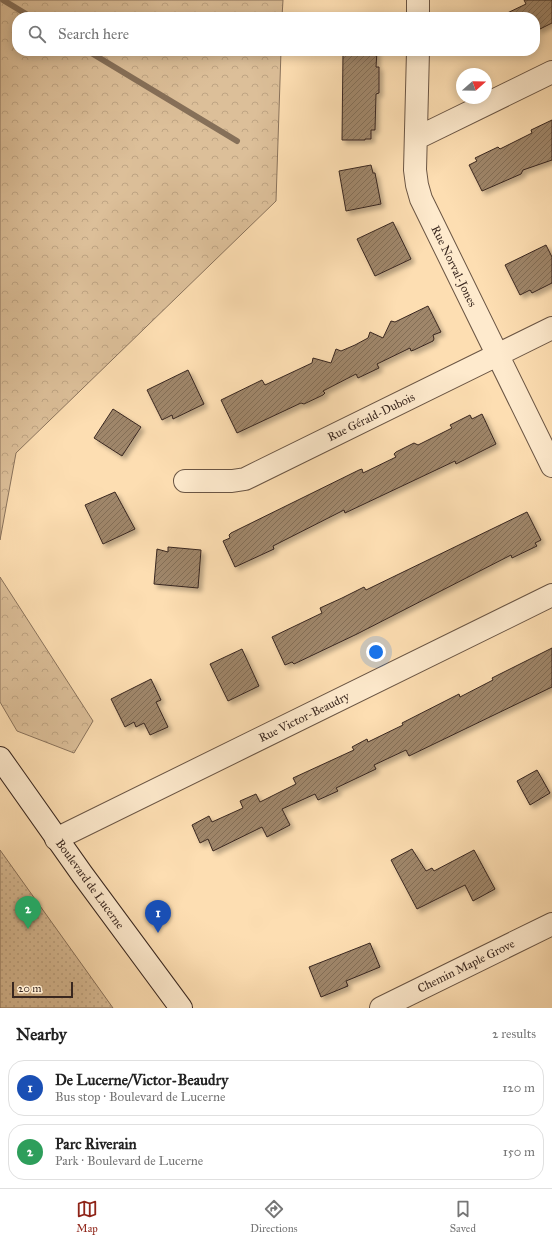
<!DOCTYPE html>
<html lang="en">
<head>
<meta charset="utf-8">
<style>
  body { margin:0; font-family:"IM FELL Great Primer",serif; background:#f6f6f6; color:#222 }
  .compass { position:absolute; left:456px; top:68px; width:36px; height:36px; border-radius:50%; background:#fff; box-shadow:0 2px 10px #0003; rotate:70deg }
  .scale { position:absolute; left:12px; bottom:10px; width:61px; box-sizing:border-box; padding-left:4px; border:2px solid #39271f; border-top:0; font-size:11px; line-height:14px; white-space:nowrap; color:#39271f; -webkit-text-stroke:3px #feeacd; paint-order:stroke }
  .you { position:absolute; left:376px; top:652px; width:14px; height:14px; margin:-10px; border:3px solid #fff; border-radius:50%; background:#1a73e8; box-shadow:0 0 0 6px #1a73e833 }
  .badge { display:grid; place-items:center; width:26px; height:26px; border-radius:50%; background:#8f2418; color:#fff; font-size:13px; font-weight:700 }
  .pin { position:absolute; translate:-50% -33px; filter:drop-shadow(0 1px 2px #0008) }
  .pin::after { content:''; position:absolute; top:21px; width:14px; height:12px; background:inherit; clip-path:polygon(0 0,100% 0,50% 100%) }
  .list { margin:0; padding:0; list-style:none }
  h2 { display:flex; justify-content:space-between; align-items:center; height:52px; margin:0; padding:0 16px; font-size:17px }
  h2 small { font-size:13px; font-weight:400; color:#767676 }
  .list li { display:grid; grid-template-columns:26px 1fr auto; gap:12px; align-items:center; box-sizing:border-box; height:56px; margin:0 8px 8px; padding:0 8px; border:1px solid #e0e0e0; border-radius:16px }
  .list b { display:block; font-size:15px; white-space:nowrap }
  .list p { margin:0; font-size:13px; white-space:nowrap; color:#767676 }
  .list em { font-size:13px; font-style:normal; color:#767676 }
  .icon { flex:none; width:22px; height:22px; fill:none; stroke:currentColor; stroke-width:2; stroke-linecap:round; stroke-linejoin:round }
  .map { position:relative; flex:none; width:552px; height:1008px; overflow:hidden }
  .search { position:absolute; background:#fff; box-shadow:0 2px 10px #0003; left:12px; right:12px; top:12px; height:44px; display:flex; align-items:center; gap:10px; box-sizing:border-box; padding:0 14px; border-radius:16px; color:#767676; font-size:15px }
  .sheet { height:180px; background:#fff }
  nav { display:flex; justify-content:space-around; align-items:center; box-sizing:border-box; height:56px; border-top:1px solid #e0e0e0; background:#fff; font-size:11px; color:#767676 }
  nav a { display:grid; justify-items:center; gap:2px }
  nav .on { color:#8f2418 }
  .map>svg:first-child { display:block }
  .forest { fill:url(#forest-crowns); stroke:#8a735c }
  .park { fill:url(#park-dots); stroke:#8a735c }
  .lines { fill:none; stroke-linecap:round; stroke-linejoin:round }
  .stream { stroke:#867059; stroke-width:6 }
  .building { fill:url(#building-hatch); stroke:#39271f; filter:url(#shadow) }
  .minor-casing { stroke:#6a5544; stroke-width:24 }
  .secondary-casing { stroke:#39271f; stroke-width:24 }
  .minor { stroke:#feeacd; stroke-width:22 }
  .secondary { stroke:#feeacd; stroke-width:22 }
  .labels { text-anchor:middle; stroke-width:3; stroke-linejoin:round; paint-order:stroke }
  .street-label { font-size:12px; fill:#39271f; stroke:#feeacd }
</style>
</head>
<body>
<div class="map">
<svg width="552" height="1008" viewBox="0 0 552 1008">
  <defs>
    <pattern id="forest-crowns" width="20" height="18" patternUnits="userSpaceOnUse"><rect width="20" height="18" fill="#dcbf99"/><path d="M2 6a3 3 0 1 1 6 0M12 15a3 3 0 1 1 6 0" fill="none" stroke="#bea483"/></pattern>
    <pattern id="park-dots" width="8" height="8" patternUnits="userSpaceOnUse"><rect width="8" height="8" fill="#dcbf99"/><path d="M2 2h.1M6 6h.1" fill="none" stroke="#bea483" stroke-width="1.8" stroke-linecap="round"/></pattern>
    <pattern id="building-hatch" width="6" height="6" patternUnits="userSpaceOnUse"><rect width="6" height="6" fill="#9f866b"/><path d="M-1 1l2-2M0 6l6-6M5 7l2-2" fill="none" stroke="#836e57"/></pattern>
    <filter id="shadow"><feDropShadow dx="3.5" dy="3.5" stdDeviation="2" flood-color="#0004"/></filter>
  </defs>
  <rect width="100%" height="100%" fill="#fddeb2"/>
  <filter id="stains"><feTurbulence type="fractalNoise" baseFrequency=".005" numOctaves="4"/><feColorMatrix values="0 0 0 0 .2 0 0 0 0 .09 0 0 0 0 .02 0 0 0 .5 -.17"/></filter>
  <radialGradient id="worn" r=".72"><stop offset=".6" stop-color="#630" stop-opacity="0"/><stop offset="1" stop-color="#630" stop-opacity=".3"/></radialGradient>
  <path class="forest" d="M0 0H283L282 17H17V51H281L276 201 16 453 0 540Z
    M0 577 93 721 74 753 17 731 0 702Z"/>
  <path class="park" d="M0 850 113 1008H0Z"/>
  <g class="lines">
    <path class="stream" d="M3 0 31 17
      M88 51 237 141"/>
  </g>
  <path class="building" d="M524 0H552V23L538 30 535 23V17H499L526 4Z
    M343 51H377L376 67H379V93L376 94 375 130H371V139H365V140H342Z
    M552 120V160L523 170 521 174 482 191 469 165 477 161 475 158 498 147 500 149 532 133 531 130Z
    M371 165 373 173H375L381 204 346 211 339 171Z
    M393 222 411 259 375 276 357 239Z
    M546 245 552 257V283L532 293 530 290 520 295 505 265Z
    M428 306 441 332 433 335 434 339 433 341 414 350 411 351 410 348 377 364 379 368 358 378 356 374 323 391 325 393 323 395 304 404 301 403 237 433 221 400 262 380 265 385 312 363 313 358 331 363 336 349 341 351 355 345 368 338 370 332 383 338 391 321 395 322Z
    M188 370 204 404 173 419 172 415 162 420 147 390Z
    M113 409 141 427 122 456 94 438Z
    M482 414 496 444 456 464 455 461 345 513 344 510 273 546 274 549 235 567 223 541 230 538 229 535 231 533 359 470 362 469 363 473 396 457 394 454 396 452 414 443 418 445 452 428 450 425 470 415 472 419Z
    M115 492 135 529 103 544 85 505Z
    M527 512 541 540 535 543 537 546 512 558 511 555 357 634 294 664 292 662 285 665 272 637 322 613 320 608 342 598 364 587 366 590Z
    M168 547 201 550 198 588 154 584 157 549 168 552Z
    M552 648V687L409 756 406 750 374 765 376 769 336 788 338 791 318 800 315 794 282 809 290 825 267 837 262 827 213 851 208 839 200 843 192 825 209 816 212 822 243 808 240 801 256 794 260 802 296 784 293 778 354 750 352 747 367 739 368 742 403 725 402 723 459 694 460 697 493 680 492 678Z
    M242 649 259 686 228 701 210 664Z
    M151 679 161 700 156 702 168 727 150 735 144 723 136 727 134 722 125 727 111 699Z
    M537 770 550 793 530 805 517 781Z
    M412 849 426 871 432 868 434 871 474 850 495 889 473 901 465 885 417 909 391 860Z
    M370 943 380 967 346 981 348 986 321 997 309 967Z"/>
  <g class="lines">
    <defs>
      <path id="minor" d="M418 17V0
        M418 51 415 170 417 185 421 199 552 466
        M417 138 552 72
        M185 481H232L245 479 552 328
        M56 839 552 595
        M381 1008 552 924"/>
      <path id="secondary" d="M0 758 82 874 181 1008"/>
    </defs>
    <use href="#minor" class="minor-casing"/>
    <use href="#secondary" class="secondary-casing"/>
    <use href="#minor" class="minor"/>
    <use href="#secondary" class="secondary"/>
  </g>
  <g class="labels">
    <g class="street-label">
      <text transform="translate(454 266) rotate(64)" y="4">Rue Norval-Jones</text>
      <text transform="translate(371 417) rotate(-26)" y="4">Rue Gérald-Dubois</text>
      <text transform="translate(304 717) rotate(-26)" y="4">Rue Victor-Beaudry</text>
      <text transform="translate(90 884) rotate(54)" y="4">Boulevard de Lucerne</text>
      <text transform="translate(466 966) rotate(-26)" y="4">Chemin Maple Grove</text>
    </g>
  </g>
  <rect width="100%" height="100%" filter="url(#stains)"/>
  <rect width="100%" height="100%" fill="url(#worn)"/>
</svg>
<svg class="compass" viewBox="-18 -18 36 36"><path d="M0-13l5 13h-10z" fill="#e53935"/><path d="M0 13l5-13h-10z" fill="#767676"/></svg>
<div class="scale">20 m</div>
<div class="you"></div>
<div class="pin badge" style="left:158px;top:933px;background:#1a4fb4">1</div>
<div class="pin badge" style="left:28px;top:929px;background:#2e9e5b">2</div>
<div class="search"><svg class="icon" aria-label="search" viewBox="0 0 24 24"><circle cx="10" cy="10" r="6"/><path d="M15 15l6 6"/></svg>Search here</div>
</div>
<section class="sheet">
<h2>Nearby<small>2 results</small></h2>
<ul class="list">
<li><span class="badge" style="background:#1a4fb4">1</span><div><b>De Lucerne/Victor-Beaudry</b><p>Bus stop · Boulevard de Lucerne</p></div><em>120 m</em></li>
<li><span class="badge" style="background:#2e9e5b">2</span><div><b>Parc Riverain</b><p>Park · Boulevard de Lucerne</p></div><em>150 m</em></li>
</ul>
</section>
<nav>
<a class="on"><svg class="icon" aria-label="map" viewBox="0 0 24 24"><path d="M3 6l6-2 6 2 6-2v14l-6 2-6-2-6 2zM9 4v14M15 6v14"/></svg>Map</a>
<a><svg class="icon" aria-label="directions" viewBox="0 0 24 24"><path d="M12 3l9 9-9 9-9-9zM9 14v-3h6M13 9l2 2-2 2"/></svg>Directions</a>
<a><svg class="icon" aria-label="saved" viewBox="0 0 24 24"><path d="M7 4h10v16l-5-4-5 4z"/></svg>Saved</a>
</nav>
</body>
</html>
